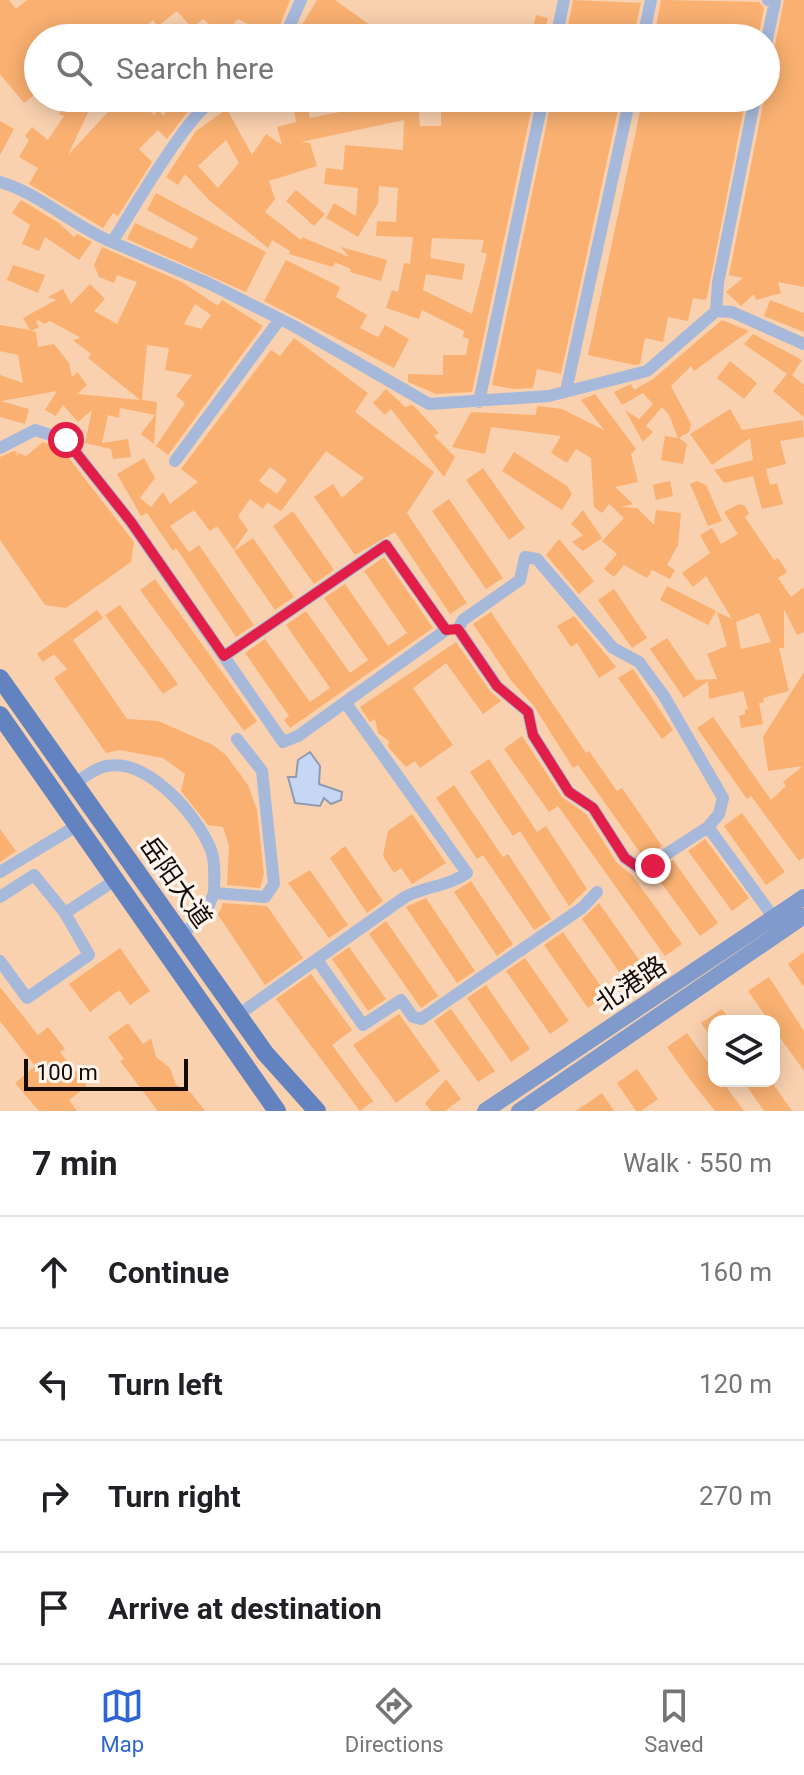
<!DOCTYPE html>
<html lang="en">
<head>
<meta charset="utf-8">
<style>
  body { margin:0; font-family:Roboto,"Noto Sans SC",sans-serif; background:#f2f2f2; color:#202124 }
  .controls { position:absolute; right:24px; bottom:24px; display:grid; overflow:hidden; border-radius:16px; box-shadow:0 4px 20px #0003 }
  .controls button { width:72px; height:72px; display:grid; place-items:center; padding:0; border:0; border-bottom:2px solid #e0e0e0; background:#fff; color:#202124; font:40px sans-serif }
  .scale { position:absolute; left:24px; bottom:20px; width:164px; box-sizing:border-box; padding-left:8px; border:4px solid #140b05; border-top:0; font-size:22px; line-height:28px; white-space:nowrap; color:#140b05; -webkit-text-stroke:6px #fff4eb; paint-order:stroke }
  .stop { position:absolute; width:24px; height:24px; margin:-18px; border:6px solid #e11d48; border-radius:50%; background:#fff }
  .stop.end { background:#e11d48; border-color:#fff; box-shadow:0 2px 8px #0008 }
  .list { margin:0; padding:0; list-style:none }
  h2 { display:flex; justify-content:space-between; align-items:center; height:104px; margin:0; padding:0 32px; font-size:34px }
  h2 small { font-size:26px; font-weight:400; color:#757577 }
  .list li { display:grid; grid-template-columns:52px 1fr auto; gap:24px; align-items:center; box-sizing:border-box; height:112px; padding:0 32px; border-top:2px solid #e0e0e0 }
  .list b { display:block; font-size:30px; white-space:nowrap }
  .list em { font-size:26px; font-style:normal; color:#757577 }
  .icon { flex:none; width:44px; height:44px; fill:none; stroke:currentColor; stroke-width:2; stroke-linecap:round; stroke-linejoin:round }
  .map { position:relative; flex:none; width:804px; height:1111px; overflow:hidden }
  .search { position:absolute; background:#fff; box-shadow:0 4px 20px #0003; left:24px; right:24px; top:24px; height:88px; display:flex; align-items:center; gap:20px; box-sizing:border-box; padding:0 28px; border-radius:44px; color:#757577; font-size:30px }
  .sheet { height:552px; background:#fff }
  nav { display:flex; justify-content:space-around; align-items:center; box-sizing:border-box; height:112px; border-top:2px solid #e0e0e0; background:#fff; font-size:22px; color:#757577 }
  nav a { display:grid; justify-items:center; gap:4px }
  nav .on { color:#2f65d3 }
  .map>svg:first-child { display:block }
  .green { fill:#f9d1af; fill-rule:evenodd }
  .water { fill:#c6d7f6; stroke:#919aae; stroke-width:2 }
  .building { fill:#f9b071; fill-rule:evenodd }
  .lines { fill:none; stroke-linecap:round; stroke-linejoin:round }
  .minor { stroke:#a6b9db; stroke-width:12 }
  .secondary { stroke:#7f9acb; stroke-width:16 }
  .primary { stroke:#6383c0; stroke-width:18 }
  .route { stroke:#e11d48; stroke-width:10 }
  .labels { text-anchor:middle; stroke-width:7; stroke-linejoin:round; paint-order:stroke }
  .street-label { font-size:26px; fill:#140b05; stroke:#fff4eb }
</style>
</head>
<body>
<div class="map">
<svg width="804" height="1111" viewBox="0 0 804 1111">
  <rect width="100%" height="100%" fill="#fff4eb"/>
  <path class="green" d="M0 0H804V1111H0ZM38 38H766V98H38ZM714 1021H774V1081H714Z"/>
  <path class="water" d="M310 752 320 766 319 784 342 792 341 800 331 804 324 798 320 806 295 803 288 777H296L298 760Z"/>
  <path class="building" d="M0 0H9L16 9 27 0H290L275 38 238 19 223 36 203 19 192 28 177 11 158 26 153 20 131 38H38V92L24 103 0 74Z
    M317 0H335L388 38H294Z
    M573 0 641 3 633 38H595L567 31Z
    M661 0 759 2 764 8 758 38H654Z
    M784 0H804V287L778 282 781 293 756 300 754 294 741 306 726 292 743 278 729 275Z
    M536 15 548 18 543 38H531Z
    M67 98 91 106 68 155 110 110 103 103 108 98H118L125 105 136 98 154 115 158 110 164 116 172 98 194 103 167 139 158 130 139 149 152 162 118 216 113 213 103 228 29 184 38 168 19 157 29 140 25 136 32 127 48 140 64 116 59 114Z
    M292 98H306L310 118 399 100 400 107 418 105 420 126H441V100L529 98 526 111H531L472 392 436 394 408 382V374L443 375V355H466L469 339 463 337 464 331 422 310 419 319 386 308 392 290 398 292 404 263 410 264 413 237 376 236 377 221 396 222 398 188 379 186 378 203 358 237 326 218 334 203 356 216 358 188 324 184 326 168 343 170 345 145 403 150 404 120 301 142 310 143 317 166 269 181 275 199 265 212 301 240 302 237 349 257 341 247 387 260 381 281 350 272 351 269 335 262 333 267 289 254 290 251 272 240 268 248 210 201 185 174 178 185 166 177 196 131 227 109 252 155 266 134 282 145 277 127 296 122ZM226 140 239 163 218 188 198 166ZM432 238 484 240 481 252 487 254 472 314 423 290 426 274 462 280 465 264 430 258Z
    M552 98H592L619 105 561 374 537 369 533 388 513 389 492 385Z
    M643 98H746L707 297 705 300 693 298 688 321 668 317 663 342 645 338 640 364 635 365 588 355Z
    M0 121 14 129 0 155Z
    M296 190 325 214 314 226 286 201Z
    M156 193 266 252 246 292 127 239 135 223 192 249 198 238 147 210Z
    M21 200 59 223 74 237 77 234 92 242 79 260 45 237 39 251 22 244 30 225 12 213Z
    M102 247 182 282 218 306 222 300 263 326 168 455 156 446 185 403 176 396 192 375 165 370 169 348 147 345 142 400 157 402 154 444 141 434 155 415 120 408 119 418 108 415 102 443 128 439 131 457 113 459 111 449 85 443 92 410 78 422 63 405 56 416 45 410 57 391 1 401 29 409 25 424 0 417V375L23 383 18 355 0 351V325L30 330 23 318 56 300 48 297 63 289 71 304 90 284 105 299 94 311 117 324 137 282 117 275 114 283 99 277 94 265ZM195 304 211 315 201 329 184 324ZM39 320 44 324 50 321 81 338 73 340 91 354 88 358 140 400 77 394 87 385 77 372 72 377 69 363 54 344 38 347 36 332 31 331 39 327 36 322Z
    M286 260 340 287 336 297 367 315 360 328 378 337 385 325 409 339 394 368 264 301Z
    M13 265 45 275 38 293 7 280Z
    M770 300 804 313V332L764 316Z
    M722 320 749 331 694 371 691 366 671 386 691 424 689 432 679 438 687 444 683 464 661 460 665 436 678 438 669 415 662 407 646 426 653 432 643 442 625 410 639 419 653 404 643 393 622 405 614 392 631 384 634 390 653 379Z
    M753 334 802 360 792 375 804 385V417L773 391 787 374 744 344Z
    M294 338 368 393 355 412 434 472 407 513 467 603 450 614 395 532 355 555 314 497 333 484 342 498 364 478 326 451 281 511 267 502 263 509 250 499 238 516 248 530 234 550 217 526 210 531 194 510 170 526 189 552 199 545 254 625 236 637 176 548 173 551 147 513 141 516 117 474 144 458 155 478 140 498 151 507 163 492 170 504 198 482 181 469 271 350 280 356ZM270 467 287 480 277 494 259 481Z
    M730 361 757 383 744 399 717 378Z
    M386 389 405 407 413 405 439 433 434 436 455 457 444 477 391 409 385 415 373 403Z
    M595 394 636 449 631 454 638 482 615 487 633 504 622 507 637 508 654 525 656 510 681 513 678 545 667 565 675 570 670 579 652 570 647 578 624 565 614 577 604 569 617 554 602 541 624 518 609 504 602 513 594 507 591 458 576 449 567 463 551 453 561 436 491 427 485 454 452 447 471 412 536 415 537 406 562 409 604 430 581 400Z
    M730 409 742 430 803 420 804 437 780 441 786 464 766 469 770 485 777 483 783 504 762 509 753 476 724 483 714 470 753 460 750 438 712 465 690 434Z
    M43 442 61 448 134 542 131 562 66 608 45 605 0 540V457L14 451 17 452 16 458 19 453 26 456Z
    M514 452 567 486 572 494 562 510 502 471Z
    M483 468 525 528 509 540 466 480Z
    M670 481 673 496 656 500 653 485Z
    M697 481 706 485 722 521 708 526 690 484Z
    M449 499 503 578 486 589 432 511Z
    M739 504 745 506 749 514 745 517 774 560 778 558 787 572 778 578 791 597 804 587V632L797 635 784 609V648H779L789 691 763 698 764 702 759 703 763 724 741 728 739 716 745 714V710L748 709 743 691 709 699 708 681 684 698 650 649 667 638 696 680 717 679 707 654 727 646 717 612 732 619 706 576 693 587 682 573 710 553 700 535 712 528 721 544 738 534 724 512ZM759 613 771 642 741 649 736 622Z
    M583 510 602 538 583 551 572 542 583 535 571 524Z
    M293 511 334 570 314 584 273 526Z
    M253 538 294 597 275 610 234 551Z
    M559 539 594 581 579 594 546 555Z
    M384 557 433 628 290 728 284 720 289 716 245 653 265 639 310 702 330 688 286 625 306 611 350 673 368 660 324 598 345 584 388 646 407 633 364 571Z
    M155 579 257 721 244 731 140 590Z
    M667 586 716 611 708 625 660 600Z
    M614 589 647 638 632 648 598 600Z
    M120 605 178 684 163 694 105 615Z
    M97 610 103 618 73 640 127 719 158 721 213 745 226 755 248 785 257 810 264 874 260 888 227 885 229 846 223 827 208 825 181 791 185 774 163 758 120 750 106 753 54 678 67 669 54 654 43 662 37 654Z
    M491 612 586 753 589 751 617 791 622 788 662 846 644 858 578 765 573 768 534 706 513 683 473 624Z
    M574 616 616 667 599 678 577 643 571 647 557 626Z
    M456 642 490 691 501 701 483 714 446 663 413 688 453 745 420 768 415 761 406 767 388 747 389 741 378 733 375 719 370 722 360 707Z
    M633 669 673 730 662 739 618 678Z
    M804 672V857L799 861 751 796 747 799 697 728 713 717 771 800 786 786 783 782 803 766 768 771 763 737Z
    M522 736 562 797 586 814 617 863 632 875 682 944 665 956 558 806 549 812 504 749Z
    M489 759 537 832 546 826 587 889 569 906 520 831 513 836 470 772Z
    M454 785 503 857 508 854 551 919 534 930 483 855 477 859 436 798Z
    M742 813 785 872 766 885 724 826Z
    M412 814 446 863 412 884 401 868 394 873 383 856 388 831Z
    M0 829 16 851 0 862Z
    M705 839 749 898 732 911 688 851Z
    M345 846 383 901 367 913 330 858Z
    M673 860 718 923 700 936 654 873Z
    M310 870 348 925 329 938 288 883Z
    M471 881 513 944 497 956 454 892Z
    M426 898 475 971 457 983 406 907Z
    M223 903 267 906 303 958 265 985 218 915Z
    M599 903 644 967 625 980 582 919Z
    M386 921 438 996 421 1008 369 934Z
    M563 932 607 995 588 1008 544 945Z
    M349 947 386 999 368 1011 332 959Z
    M120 948 150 991 130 1005 119 990 90 1012 69 984Z
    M804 952V987L788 964Z
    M525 958 569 1021 550 1034 506 971Z
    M311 974 352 1030 332 1045 373 1101 360 1111 276 999Z
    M769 977 804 1031V1071L774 1029V1021H769L748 991Z
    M486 985 530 1049 511 1062 467 998Z
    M0 987 38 1035 48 1027 65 1049 60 1052 87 1086 69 1100 77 1111H39L15 1083 35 1066 0 1021Z
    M451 1009 495 1071 478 1082 434 1021Z
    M722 1009 731 1021H714V1041L701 1023Z
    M399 1014 440 1071 396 1103 353 1045Z
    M128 1023 143 1044 151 1038 156 1057 170 1068 176 1085 191 1093 205 1111H158L120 1061 124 1059 108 1037Z
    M687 1033 714 1071V1081H722L744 1111H715L689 1078 667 1047Z
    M637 1069 658 1099 641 1111H636L617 1083Z
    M446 1079 461 1099 445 1111H431L425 1103Z
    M743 1081H771L792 1111H764Z
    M602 1093 614 1111H576Z"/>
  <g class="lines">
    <path class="minor" d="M284 38 301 0
      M556 38 564 0
      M643 38 651 0
      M766 44 775 2 768 0
      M217 98C189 110 132 212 112 242L208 283 294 326 429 404 549 396 647 371 716 311 732 312 804 344
      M0 182C41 194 73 226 112 242
      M716 311 718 283 755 98
      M566 391 630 98
      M479 402 543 98
      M0 448 35 430 66 440 131 522 283 742 298 736 446 630 386 545 224 656
      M175 461 280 319
      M75 784C84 777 95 768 107 766 148 758 198 816 211 850 216 864 214 879 214 893
      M708 827 642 870 625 858 593 808 569 792 533 735 528 712 497 686 458 629 463 620 520 580 525 557 537 559 613 648 639 662 664 696 723 798 719 814 708 827 774 918
      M0 872 78 825
      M0 897 34 875 65 913 89 955 27 998 0 961
      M65 913 117 879
      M181 934 204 917 214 893 265 897 274 884 262 771 237 739
      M317 960 363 1025 401 1000 413 1017 421 1019 582 908 597 892
      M238 1015 405 897C425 886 447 887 467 873L345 702"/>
    <path class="secondary" d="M485 1111 804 897
      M519 1111 804 916"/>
    <path class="primary" d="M0 678 265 1053 317 1111
      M0 715 277 1111"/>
  </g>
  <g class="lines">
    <path class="route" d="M66 440 131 522 224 656 386 545 446 630 458 629 497 686 528 712 533 735 569 792 593 808 625 858 642 870 653 866"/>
  </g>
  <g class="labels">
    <g class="street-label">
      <text transform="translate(176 882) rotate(55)" y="9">岳阳大道</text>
      <text transform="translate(631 984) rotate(-34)" y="9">北港路</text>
    </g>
  </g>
</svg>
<div class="controls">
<button><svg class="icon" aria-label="layers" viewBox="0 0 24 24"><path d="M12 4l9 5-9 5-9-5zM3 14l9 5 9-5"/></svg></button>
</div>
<div class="scale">100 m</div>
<div class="stop" style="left:66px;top:440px"></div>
<div class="stop end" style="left:653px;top:866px"></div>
<div class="search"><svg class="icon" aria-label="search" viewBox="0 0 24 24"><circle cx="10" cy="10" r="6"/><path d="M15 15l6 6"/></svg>Search here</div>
</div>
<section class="sheet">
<h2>7 min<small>Walk · 550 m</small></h2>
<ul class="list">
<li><svg class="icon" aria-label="ahead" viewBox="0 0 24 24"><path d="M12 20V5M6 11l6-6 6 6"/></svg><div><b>Continue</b></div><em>160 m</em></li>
<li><svg class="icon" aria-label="left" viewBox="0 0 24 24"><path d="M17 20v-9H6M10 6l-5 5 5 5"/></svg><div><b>Turn left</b></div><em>120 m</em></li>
<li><svg class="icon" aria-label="right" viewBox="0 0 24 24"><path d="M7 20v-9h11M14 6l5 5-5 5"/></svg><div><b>Turn right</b></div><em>270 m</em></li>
<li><svg class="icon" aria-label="arrive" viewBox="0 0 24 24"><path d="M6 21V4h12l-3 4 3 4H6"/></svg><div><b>Arrive at destination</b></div></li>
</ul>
</section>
<nav>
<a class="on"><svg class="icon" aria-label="map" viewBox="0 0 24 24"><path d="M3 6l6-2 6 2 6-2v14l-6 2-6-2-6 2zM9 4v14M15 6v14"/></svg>Map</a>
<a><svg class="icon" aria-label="directions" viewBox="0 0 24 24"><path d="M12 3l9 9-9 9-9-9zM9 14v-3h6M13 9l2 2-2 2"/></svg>Directions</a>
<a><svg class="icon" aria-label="saved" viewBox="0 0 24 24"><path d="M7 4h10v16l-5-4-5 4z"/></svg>Saved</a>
</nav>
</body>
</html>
